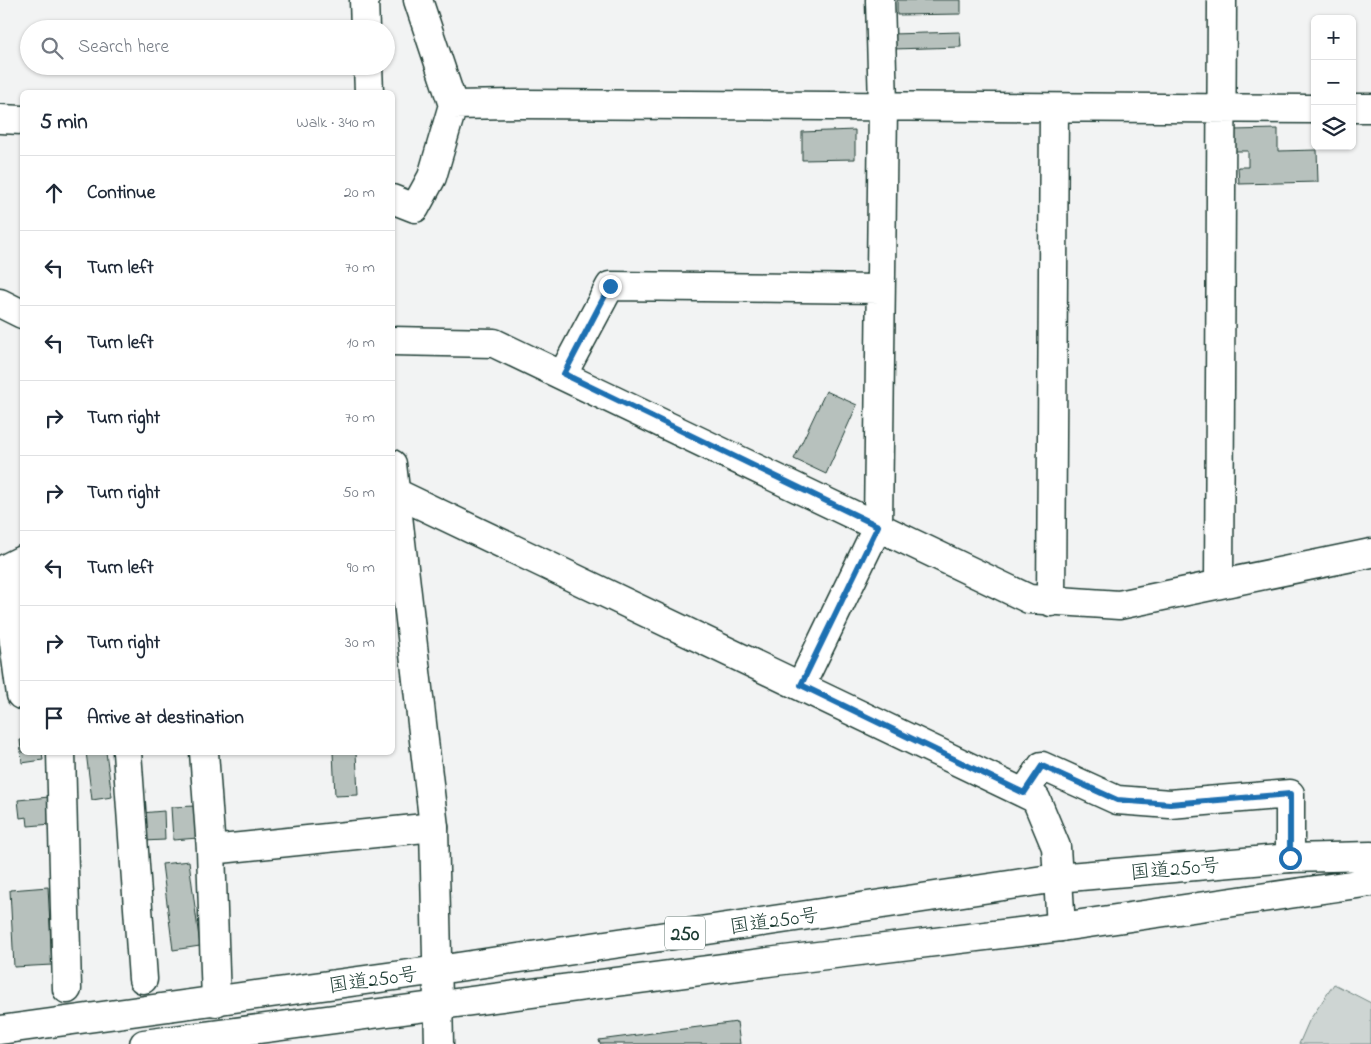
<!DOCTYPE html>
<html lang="en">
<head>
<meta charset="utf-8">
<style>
  body { margin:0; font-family:"Indie Flower","Klee One",sans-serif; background:#f6f6f7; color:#1f2937 }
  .controls { position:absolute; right:15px; top:15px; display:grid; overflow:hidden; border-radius:8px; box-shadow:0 1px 4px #0004 }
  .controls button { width:45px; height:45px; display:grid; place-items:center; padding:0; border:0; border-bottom:1px solid #e0e1e3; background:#fff; color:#1f2937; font:25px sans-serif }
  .stop { position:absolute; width:15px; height:15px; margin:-11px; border:4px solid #1f6fb2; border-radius:50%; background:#fff }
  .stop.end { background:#1f6fb2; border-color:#fff; box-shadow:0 1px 5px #0008 }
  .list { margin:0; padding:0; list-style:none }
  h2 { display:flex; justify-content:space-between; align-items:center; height:65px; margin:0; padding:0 20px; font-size:21px }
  h2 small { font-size:16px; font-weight:400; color:#747a83 }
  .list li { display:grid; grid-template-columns:32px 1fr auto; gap:15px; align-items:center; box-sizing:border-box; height:75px; padding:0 20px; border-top:1px solid #e0e1e3 }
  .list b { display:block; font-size:19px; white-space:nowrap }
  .list em { font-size:16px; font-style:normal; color:#747a83 }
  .icon { flex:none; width:28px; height:28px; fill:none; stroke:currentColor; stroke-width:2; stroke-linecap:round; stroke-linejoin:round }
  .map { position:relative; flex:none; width:1371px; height:1044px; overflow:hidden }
  .search { position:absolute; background:#fff; box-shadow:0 1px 4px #0004; left:20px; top:20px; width:375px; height:55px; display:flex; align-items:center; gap:12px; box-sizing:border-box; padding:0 18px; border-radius:28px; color:#747a83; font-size:19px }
  .panel { position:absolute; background:#fff; box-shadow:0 1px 4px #0004; left:20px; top:90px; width:375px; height:665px; border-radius:8px }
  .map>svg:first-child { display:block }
  .green { fill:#ced5d3; stroke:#768984 }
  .building { fill:#b7c1bd; stroke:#1f3d34 }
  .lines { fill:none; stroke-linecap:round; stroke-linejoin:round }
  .minor-casing { stroke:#1f3d34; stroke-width:31 }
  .tertiary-casing { stroke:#1f3d34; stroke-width:31 }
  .trunk-casing { stroke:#1f3d34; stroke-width:31 }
  .minor { stroke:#fff; stroke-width:28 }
  .tertiary { stroke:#fff; stroke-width:28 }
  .trunk { stroke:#fff; stroke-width:28 }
  .route { stroke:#1f6fb2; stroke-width:6 }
  .labels { text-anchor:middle; stroke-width:4.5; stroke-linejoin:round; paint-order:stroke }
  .shield { fill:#fff; stroke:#627771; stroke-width:1 }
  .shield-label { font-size:19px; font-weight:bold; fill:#1f3d34 }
  .street-label { font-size:20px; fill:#1f3d34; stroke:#fff }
</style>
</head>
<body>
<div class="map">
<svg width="1371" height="1044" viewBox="0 0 1371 1044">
  <rect width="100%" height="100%" fill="#f2f3f3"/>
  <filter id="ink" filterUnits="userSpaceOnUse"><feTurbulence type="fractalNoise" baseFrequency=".02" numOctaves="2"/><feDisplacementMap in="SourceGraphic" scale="10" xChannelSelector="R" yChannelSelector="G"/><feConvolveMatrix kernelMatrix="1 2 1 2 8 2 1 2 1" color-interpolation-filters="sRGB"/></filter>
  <g filter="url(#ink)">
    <path class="green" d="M1334 984 1371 1003V1044H1299L1309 1021Z"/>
    <path class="building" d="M897 0H961V14L897 15Z
      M960 32 961 47 893 49 892 34Z
      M1278 129V151L1317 150 1318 182 1239 184 1238 167H1248V151H1233V130Z
      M855 130V159L802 160V132Z
      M826 391 857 405 826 474 794 459Z
      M20 740H22V752H42L43 760 22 763Z
      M86 752H106L112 797 92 800Z
      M333 752H356L358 795 335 796Z
      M49 797 52 824 28 826 27 817 20 818 18 800Z
      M196 806 198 838 173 840 171 807Z
      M164 811 165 840 143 841 141 813Z
      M189 861 200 946 173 950 162 864Z
      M48 887 52 965 14 967 10 890Z
      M737 1022 740 1044H600L599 1040Z"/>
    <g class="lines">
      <defs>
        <path id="minor" d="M453 105 520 104 1315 109
          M1352 108H1371
          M0 119 22 120
          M392 199 415 208 432 177 453 105 418 0
          M0 303 22 314
          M392 341 494 343 1029 599 1119 605 1371 553
          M563 374 610 286 880 289
          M392 491 1036 799 1056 847 1061 927
          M1219 583 1222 0
          M1051 602 1054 108
          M801 685 878 526 883 105 880 0
          M21 695 4 569 22 560
          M61 752 67 989
          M127 752 143 979
          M204 752 211 850 216 1002
          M1024 793 1042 766 1117 800 1170 804 1290 794V858
          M211 850 434 827"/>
        <path id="tertiary" d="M364 0 365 29
          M368 66 369 92
          M392 464 434 827 439 1044"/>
        <path id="trunk" d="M0 1030 438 970 1057 878 1290 858 1371 856
          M144 1044 776 961 1061 927 1371 882"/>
      </defs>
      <use href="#minor" class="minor-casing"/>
      <use href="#tertiary" class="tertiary-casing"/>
      <use href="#trunk" class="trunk-casing"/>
      <use href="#minor" class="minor"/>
      <use href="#tertiary" class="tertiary"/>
      <use href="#trunk" class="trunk"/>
    </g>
  </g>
  <g class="lines" filter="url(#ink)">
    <path class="route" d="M610 286 564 374 878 526 801 685 1024 793 1042 766 1117 800 1170 804 1290 794V858"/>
  </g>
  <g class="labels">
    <rect class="shield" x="665" y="916.5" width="40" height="33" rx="4"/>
    <g class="shield-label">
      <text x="685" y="940">250</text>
    </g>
    <g class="street-label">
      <text transform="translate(1175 868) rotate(-5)" y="7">国道250号</text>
      <text transform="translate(774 920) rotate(-8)" y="7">国道250号</text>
      <text transform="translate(373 979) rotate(-8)" y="7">国道250号</text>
    </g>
  </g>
</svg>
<div class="controls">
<button>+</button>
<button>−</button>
<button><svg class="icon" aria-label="layers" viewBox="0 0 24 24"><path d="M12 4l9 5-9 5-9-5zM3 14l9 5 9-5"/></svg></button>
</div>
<div class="stop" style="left:1290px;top:858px"></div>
<div class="stop end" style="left:610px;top:286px"></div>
<div class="search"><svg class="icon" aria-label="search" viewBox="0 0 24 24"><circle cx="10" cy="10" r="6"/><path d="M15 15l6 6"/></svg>Search here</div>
<section class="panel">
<h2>5 min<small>Walk · 340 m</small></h2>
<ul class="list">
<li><svg class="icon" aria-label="ahead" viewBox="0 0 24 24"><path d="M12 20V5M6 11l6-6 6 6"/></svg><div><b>Continue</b></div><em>20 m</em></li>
<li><svg class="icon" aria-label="left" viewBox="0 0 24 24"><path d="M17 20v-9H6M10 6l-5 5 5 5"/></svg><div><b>Turn left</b></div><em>70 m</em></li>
<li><svg class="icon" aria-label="left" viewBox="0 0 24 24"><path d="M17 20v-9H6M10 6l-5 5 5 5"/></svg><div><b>Turn left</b></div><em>10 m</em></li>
<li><svg class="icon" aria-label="right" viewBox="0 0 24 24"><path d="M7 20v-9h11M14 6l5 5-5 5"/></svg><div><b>Turn right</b></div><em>70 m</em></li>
<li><svg class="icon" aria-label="right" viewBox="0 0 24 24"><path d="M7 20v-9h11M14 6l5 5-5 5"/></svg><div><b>Turn right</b></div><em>50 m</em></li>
<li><svg class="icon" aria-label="left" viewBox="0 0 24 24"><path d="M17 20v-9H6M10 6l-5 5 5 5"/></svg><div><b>Turn left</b></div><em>90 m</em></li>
<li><svg class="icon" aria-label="right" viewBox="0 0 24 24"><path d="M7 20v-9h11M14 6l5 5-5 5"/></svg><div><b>Turn right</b></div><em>30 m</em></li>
<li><svg class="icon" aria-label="arrive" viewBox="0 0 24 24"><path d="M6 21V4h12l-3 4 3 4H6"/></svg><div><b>Arrive at destination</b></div></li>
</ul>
</section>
</div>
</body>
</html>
